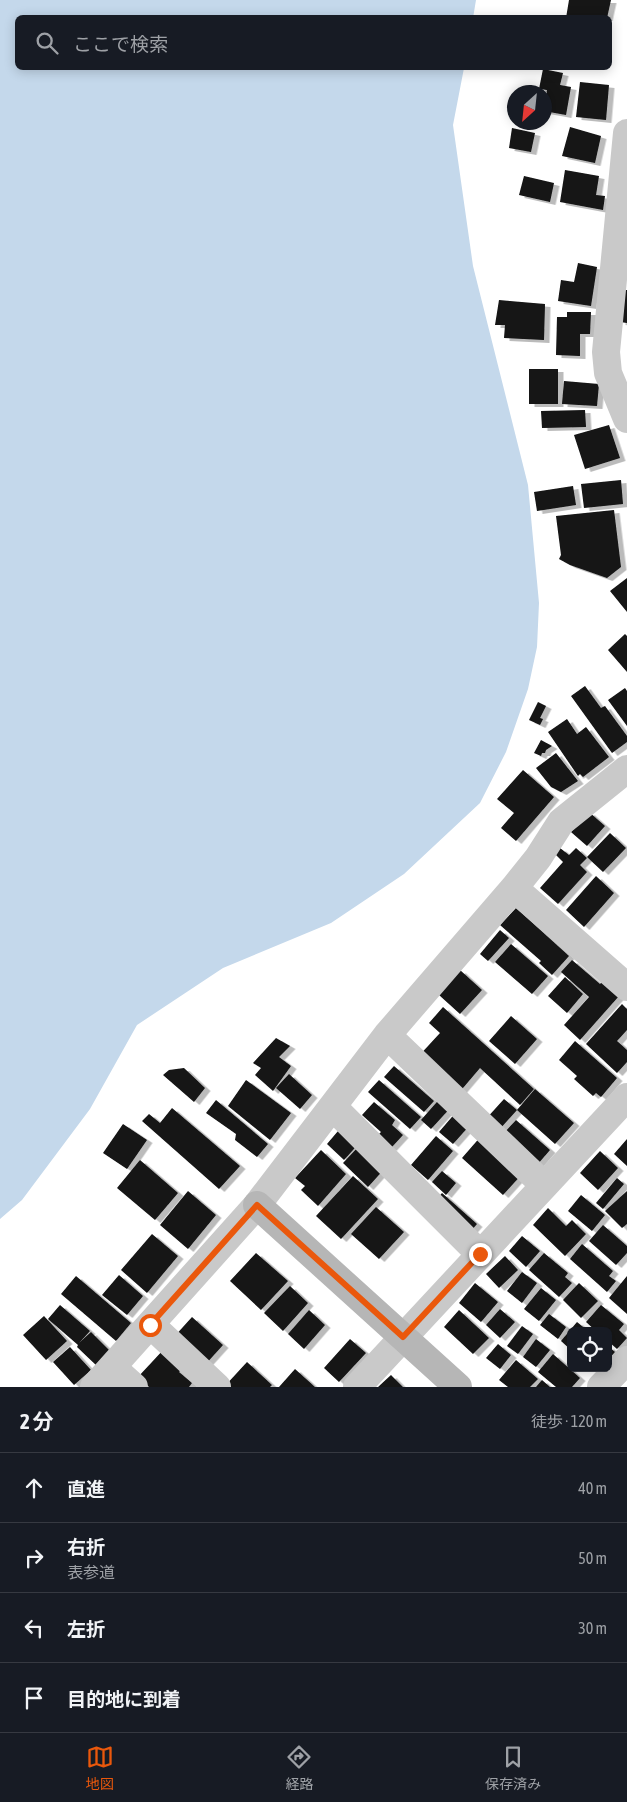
<!DOCTYPE html>
<html lang="ja">
<head>
<meta charset="utf-8">
<style>
  body { margin:0; font-family:"Asap Condensed","Noto Sans JP",sans-serif; background:#20242c; color:#f1f3f6 }
  .controls { position:absolute; right:15px; bottom:15px; display:grid; overflow:hidden; border-radius:8px; box-shadow:0 2px 12px #0003 }
  .controls button { width:45px; height:45px; display:grid; place-items:center; padding:0; border:0; border-bottom:1px solid #363941; background:#171b24; color:#f1f3f6; font:25px sans-serif }
  .compass { position:absolute; left:507px; top:85px; width:45px; height:45px; border-radius:50%; background:#171b24; box-shadow:0 2px 12px #0003; rotate:207deg }
  .stop { position:absolute; width:15px; height:15px; margin:-11px; border:4px solid #ea580c; border-radius:50%; background:#fff }
  .stop.end { background:#ea580c; border-color:#fff; box-shadow:0 1px 5px #0008 }
  .list { margin:0; padding:0; list-style:none }
  h2 { display:flex; justify-content:space-between; align-items:center; height:65px; margin:0; padding:0 20px; font-size:21px }
  h2 small { font-size:16px; font-weight:400; color:#9ea1a6 }
  .list li { display:grid; grid-template-columns:32px 1fr auto; gap:15px; align-items:center; box-sizing:border-box; height:70px; padding:0 20px; border-top:1px solid #363941 }
  .list b { display:block; font-size:19px; white-space:nowrap }
  .list p { margin:0; font-size:16px; white-space:nowrap; color:#9ea1a6 }
  .list em { font-size:16px; font-style:normal; color:#9ea1a6 }
  .icon { flex:none; width:28px; height:28px; fill:none; stroke:currentColor; stroke-width:2; stroke-linecap:round; stroke-linejoin:round }
  .map { position:relative; flex:none; width:627px; height:1387px; overflow:hidden }
  .search { position:absolute; background:#171b24; box-shadow:0 2px 12px #0003; left:15px; right:15px; top:15px; height:55px; display:flex; align-items:center; gap:12px; box-sizing:border-box; padding:0 18px; border-radius:8px; color:#9ea1a6; font-size:19px }
  .sheet { height:345px; background:#171b24 }
  nav { display:flex; justify-content:space-around; align-items:center; box-sizing:border-box; height:70px; border-top:1px solid #363941; background:#171b24; font-size:14px; color:#9ea1a6 }
  nav a { display:grid; justify-items:center; gap:2px }
  nav .on { color:#ea580c }
  .map>svg:first-child { display:block }
  .water { fill:#c4d8eb }
  .building { fill:#131313; filter:url(#shadow) }
  .lines { fill:none; stroke-linecap:round; stroke-linejoin:round }
  .street { stroke:#c9c9c9; stroke-width:28 }
  .secondary { stroke:#b6b6b6; stroke-width:28 }
  .route { stroke:#ea580c; stroke-width:6 }
</style>
</head>
<body>
<div class="map">
<svg width="627" height="1387" viewBox="0 0 627 1387">
  <defs>
    <filter id="shadow"><feDropShadow dx="5.5" dy="3" stdDeviation="0" flood-color="#0004"/></filter>
  </defs>
  <rect width="100%" height="100%" fill="#fff"/>
  <path class="water" d="M0 0H476L473 18H18V68H464L453 125 473 266 528 485 539 603 537 647 528 689 506 752 480 803 404 874 331 923 223 968 137 1025 90 1109 22 1200 0 1219Z"/>
  <path class="building" d="M569 0H611L607 18H566Z
    M543 69 563 73 560 85 571 87 566 115 544 111 547 90 539 89Z
    M580 82 609 85 606 120 576 117Z
    M570 127 601 136 595 163 562 156Z
    M512 128 535 133 531 152 509 148Z
    M565 170 599 176 596 195 605 196 603 210 560 202Z
    M524 176 554 183 550 202 519 195Z
    M578 263 597 267 591 306 558 301 561 280 574 282Z
    M625 290H627V323L620 322Z
    M499 300 545 304 544 340 504 338 505 325H495Z
    M567 312H591L590 334H580V356L556 355 557 317H567Z
    M529 369H558V404H529Z
    M564 381 599 384 597 406 562 404Z
    M585 410 586 427 542 428 541 411Z
    M609 425 620 458 585 469 574 435Z
    M621 480 623 504 584 508 581 484Z
    M573 486 576 505 537 511 534 492Z
    M614 510 621 567 607 578 570 565 559 559 561 555 556 516Z
    M627 578V612L610 591Z
    M625 634 627 636V672L608 650Z
    M585 686 601 708 605 706 627 736V742L612 753 571 696Z
    M625 688 627 691V726L608 700Z
    M538 702 546 706 540 718 543 719 540 725 529 720Z
    M567 719 577 734 586 727 609 757 583 777 580 774 578 776 548 732Z
    M541 740 552 746 546 750 545 753H542L541 756 534 753Z
    M556 753 578 781 561 792 551 787 536 768Z
    M523 770 554 797 516 841 501 828 514 813 497 799Z
    M589 812 605 826 587 846 571 832Z
    M610 833 626 848 603 872 587 857Z
    M560 848 569 855 576 848 587 858 580 865 587 872 558 904 540 888 563 862 555 854Z
    M596 876 614 893 584 927 566 910Z
    M516 908 569 956 552 975 539 963 541 961 500 925Z
    M500 930 509 938 488 961 480 954Z
    M511 944 548 976 532 994 495 962Z
    M572 960 600 984 602 982 619 996 580 1040 564 1025 589 997 561 972Z
    M460 970 482 990 460 1014 439 995Z
    M565 977 583 994 567 1013 548 996Z
    M622 1004 627 1009V1030L617 1041 627 1050V1062L617 1073 586 1044Z
    M443 1007 534 1089 520 1105 480 1068 457 1095 416 1059 440 1033 429 1023Z
    M511 1016 537 1039 515 1064 489 1041Z
    M276 1038 290 1046 279 1057 291 1066 273 1091 255 1075 261 1068 253 1063Z
    M575 1041 617 1078 601 1097 596 1093 593 1096 574 1079 577 1076 559 1060Z
    M394 1066 434 1101 424 1112 384 1077Z
    M184 1068 205 1088 194 1102 163 1075 169 1070Z
    M289 1074 312 1095 300 1109 276 1088Z
    M246 1080 291 1113 270 1140 228 1106Z
    M379 1080 421 1117 410 1129 368 1092Z
    M535 1089 574 1123 555 1144 517 1110Z
    M444 1094 454 1104 431 1129 421 1120Z
    M504 1099 517 1110 498 1131 485 1120Z
    M216 1100 268 1144 257 1157 235 1140 236 1134 206 1113Z
    M374 1102 395 1120 392 1125 403 1135 391 1148 377 1136 381 1132 362 1115Z
    M172 1108 240 1166 219 1189 142 1121 149 1114 160 1123Z
    M457 1111 471 1124 453 1144 439 1132Z
    M516 1120 550 1150 537 1165 503 1134Z
    M123 1124 147 1140 127 1169 103 1153Z
    M344 1124 362 1140 344 1160 327 1144Z
    M482 1135 524 1172 503 1195 462 1158Z
    M436 1136 453 1151 428 1180 411 1165Z
    M627 1139V1166L614 1154Z
    M362 1143 387 1166 368 1187 343 1163Z
    M321 1150 346 1174 318 1206 301 1190 305 1186 295 1178Z
    M600 1151 618 1168 598 1190 580 1173Z
    M140 1160 178 1193 155 1220 117 1188Z
    M442 1171 456 1183 446 1195 432 1182Z
    M353 1176 378 1199 341 1239 316 1216Z
    M617 1178 624 1184 603 1209 596 1203Z
    M188 1191 216 1215 188 1249 160 1225Z
    M627 1191V1224L622 1228 605 1211Z
    M442 1193 477 1224 470 1232 435 1201Z
    M581 1195 605 1215 592 1231 568 1211Z
    M376 1207 404 1232 379 1259 351 1234Z
    M548 1208 566 1226 572 1220 586 1234 565 1256 533 1225Z
    M603 1225 627 1246V1253L616 1265 589 1241Z
    M152 1234 178 1256 147 1293 121 1270Z
    M522 1236 540 1251 526 1267 509 1251Z
    M582 1244 613 1271 609 1276 616 1281 607 1292 570 1259Z
    M256 1253 288 1281 261 1310 230 1281Z
    M544 1253 568 1273 565 1277 572 1283 559 1297 529 1270Z
    M505 1256 518 1270 499 1288 486 1274Z
    M522 1272 537 1283 522 1303 507 1291Z
    M119 1275 143 1296 127 1315 102 1295Z
    M76 1276 131 1323 116 1341 61 1294Z
    M627 1276V1314L609 1298Z
    M475 1283 498 1302 481 1322 459 1303Z
    M579 1283 598 1301 581 1318 563 1300Z
    M290 1286 308 1303 283 1331 264 1313Z
    M541 1288 556 1300 539 1321 524 1309Z
    M60 1305 90 1331 79 1343 91 1332 112 1353 98 1367 77 1347 78 1345 48 1319Z
    M601 1305 624 1324 619 1330 627 1338 617 1349 608 1341V1331H596L586 1322Z
    M500 1309 515 1322 500 1338 486 1325Z
    M309 1310 325 1325 304 1349 288 1334Z
    M459 1310 489 1338 473 1354 444 1327Z
    M549 1314 566 1327 558 1339 540 1325Z
    M44 1316 67 1341 46 1360 23 1335Z
    M192 1317 223 1345 204 1366 173 1338Z
    M577 1322 588 1331H571V1350L561 1341Z
    M522 1326 533 1334 518 1354 507 1346Z
    M350 1339 366 1353 339 1382 324 1368Z
    M536 1339 550 1350 536 1367 523 1357Z
    M498 1344 511 1355 500 1369 486 1358Z
    M608 1346 615 1352 608 1361Z
    M70 1347 91 1370 74 1385 53 1362Z
    M165 1348 185 1366 179 1372 192 1383 189 1387H149L138 1377Z
    M553 1354 580 1378 572 1387H556L538 1372Z
    M516 1360 538 1379 530 1387H508L499 1380Z
    M247 1362 272 1385 270 1387H224Z
    M295 1369 315 1387H279Z
    M391 1375 403 1387H378Z
    M542 1380 550 1387H536Z"/>
  <g class="lines">
    <path class="street" d="M627 133 606 352 608 373 627 419
      M514 888 627 987
      M387 1035 544 1185
      M333 1107 480 1254
      M151 1325 217 1387
      M113 1368 134 1387
      M94 1387 257 1205 387 1035 514 888 538 858 561 822 627 769
      M357 1387 627 1097
      M601 1387 627 1360"/>
    <path class="secondary" d="M257 1205 458 1387"/>
  </g>
  <g class="lines">
    <path class="route" d="M150 1325 257 1205 403 1337 480 1254"/>
  </g>
</svg>
<div class="controls">
<button><svg class="icon" aria-label="locate" viewBox="0 0 24 24"><circle cx="12" cy="12" r="6"/><path d="M12 2v4M12 18v4M2 12h4M18 12h4"/></svg></button>
</div>
<svg class="compass" viewBox="-18 -18 36 36"><path d="M0-13l5 13h-10z" fill="#e53935"/><path d="M0 13l5-13h-10z" fill="#9ea1a6"/></svg>
<div class="stop" style="left:150px;top:1325px"></div>
<div class="stop end" style="left:480px;top:1254px"></div>
<div class="search"><svg class="icon" aria-label="search" viewBox="0 0 24 24"><circle cx="10" cy="10" r="6"/><path d="M15 15l6 6"/></svg>ここで検索</div>
</div>
<section class="sheet">
<h2>2 分<small>徒歩 · 120 m</small></h2>
<ul class="list">
<li><svg class="icon" aria-label="ahead" viewBox="0 0 24 24"><path d="M12 20V5M6 11l6-6 6 6"/></svg><div><b>直進</b></div><em>40 m</em></li>
<li><svg class="icon" aria-label="right" viewBox="0 0 24 24"><path d="M7 20v-9h11M14 6l5 5-5 5"/></svg><div><b>右折</b><p>表参道</p></div><em>50 m</em></li>
<li><svg class="icon" aria-label="left" viewBox="0 0 24 24"><path d="M17 20v-9H6M10 6l-5 5 5 5"/></svg><div><b>左折</b></div><em>30 m</em></li>
<li><svg class="icon" aria-label="arrive" viewBox="0 0 24 24"><path d="M6 21V4h12l-3 4 3 4H6"/></svg><div><b>目的地に到着</b></div></li>
</ul>
</section>
<nav>
<a class="on"><svg class="icon" aria-label="map" viewBox="0 0 24 24"><path d="M3 6l6-2 6 2 6-2v14l-6 2-6-2-6 2zM9 4v14M15 6v14"/></svg>地図</a>
<a><svg class="icon" aria-label="directions" viewBox="0 0 24 24"><path d="M12 3l9 9-9 9-9-9zM9 14v-3h6M13 9l2 2-2 2"/></svg>経路</a>
<a><svg class="icon" aria-label="saved" viewBox="0 0 24 24"><path d="M7 4h10v16l-5-4-5 4z"/></svg>保存済み</a>
</nav>
</body>
</html>
